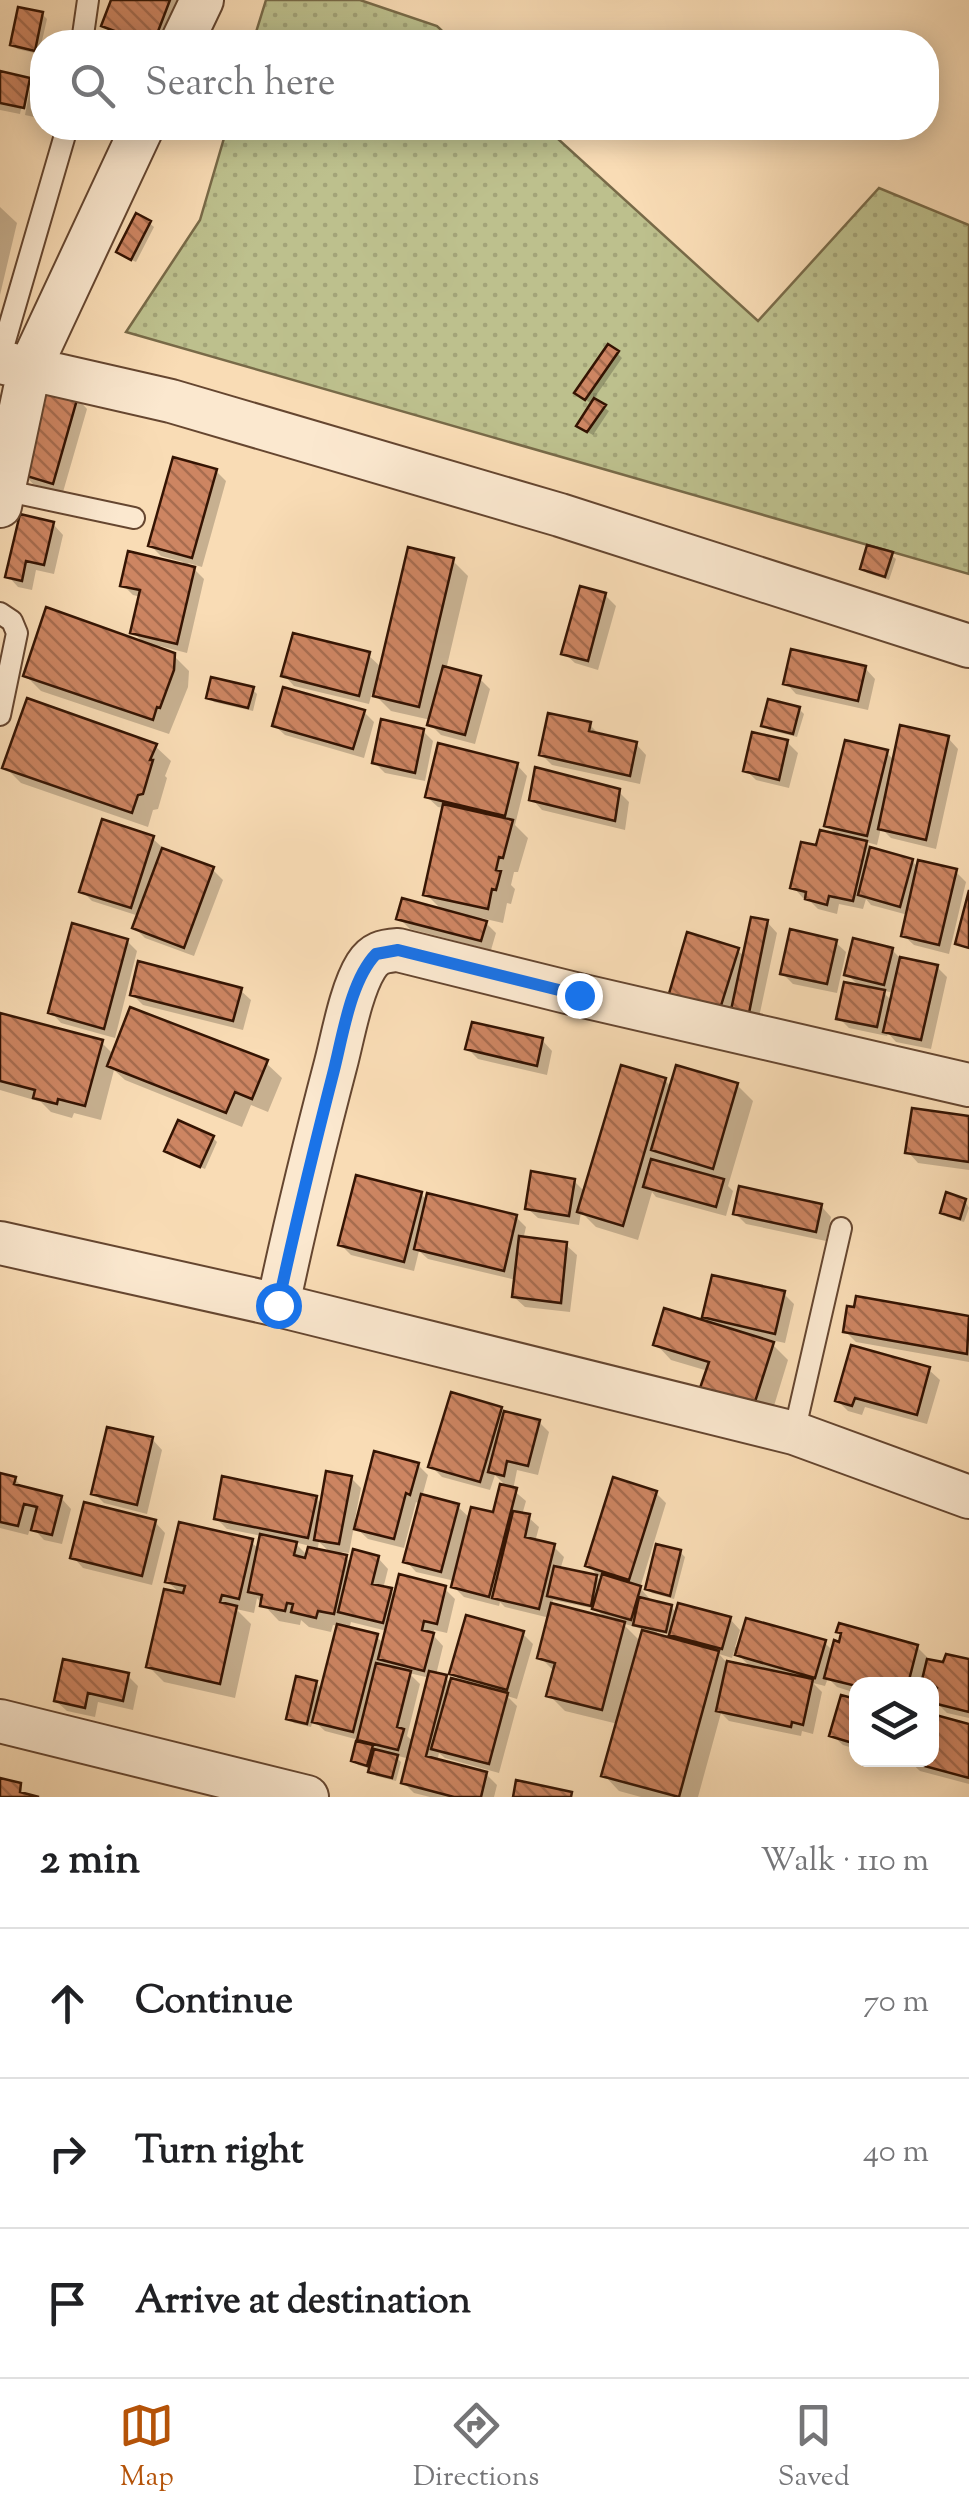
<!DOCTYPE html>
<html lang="en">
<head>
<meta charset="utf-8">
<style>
  body { margin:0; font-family:"Sorts Mill Goudy",serif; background:#f2f2f2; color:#202124 }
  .controls { position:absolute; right:30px; bottom:30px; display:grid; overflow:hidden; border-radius:20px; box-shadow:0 5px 25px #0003 }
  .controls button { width:90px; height:90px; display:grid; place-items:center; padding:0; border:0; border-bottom:2px solid #e0e0e0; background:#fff; color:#202124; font:50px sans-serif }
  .stop { position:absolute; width:30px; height:30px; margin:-22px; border:8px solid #1a73e8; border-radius:50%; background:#fff }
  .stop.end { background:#1a73e8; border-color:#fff; box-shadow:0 2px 10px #0008 }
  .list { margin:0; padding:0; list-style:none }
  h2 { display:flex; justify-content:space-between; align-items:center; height:130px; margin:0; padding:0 40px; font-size:42px }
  h2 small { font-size:32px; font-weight:400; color:#757577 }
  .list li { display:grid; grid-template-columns:65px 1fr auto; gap:30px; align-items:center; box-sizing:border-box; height:150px; padding:0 40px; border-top:2px solid #e0e0e0 }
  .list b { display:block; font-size:38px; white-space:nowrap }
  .list em { font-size:32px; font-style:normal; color:#757577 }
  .icon { flex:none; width:55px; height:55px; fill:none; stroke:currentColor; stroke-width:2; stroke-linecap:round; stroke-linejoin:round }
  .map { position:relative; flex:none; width:969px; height:1797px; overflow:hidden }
  .search { position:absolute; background:#fff; box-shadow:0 5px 25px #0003; left:30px; right:30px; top:30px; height:110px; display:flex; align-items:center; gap:25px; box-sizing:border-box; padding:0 35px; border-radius:40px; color:#757577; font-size:38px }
  .sheet { height:580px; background:#fff }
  nav { display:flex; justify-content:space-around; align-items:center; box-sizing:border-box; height:140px; border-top:2px solid #e0e0e0; background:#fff; font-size:28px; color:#757577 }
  nav a { display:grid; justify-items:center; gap:5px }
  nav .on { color:#b45309 }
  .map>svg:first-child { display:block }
  .green { fill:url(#green-dots); stroke:#786a48; stroke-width:2.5 }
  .shadow { fill:#0003; fill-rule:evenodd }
  .building { fill:url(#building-back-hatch); stroke:#341403; stroke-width:2.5 }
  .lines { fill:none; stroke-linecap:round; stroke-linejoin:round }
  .service-casing { stroke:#654630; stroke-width:24 }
  .minor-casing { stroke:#654630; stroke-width:46 }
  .service { stroke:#fbe8cf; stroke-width:20 }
  .minor { stroke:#fbe8cf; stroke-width:42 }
  .route { stroke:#1a73e8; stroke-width:12 }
</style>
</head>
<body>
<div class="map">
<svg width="969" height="1797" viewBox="0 0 969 1797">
  <defs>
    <pattern id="green-dots" width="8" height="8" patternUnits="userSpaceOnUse" patternTransform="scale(2.5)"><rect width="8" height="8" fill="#bdc08d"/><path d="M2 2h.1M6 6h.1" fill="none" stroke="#a3a478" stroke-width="1.8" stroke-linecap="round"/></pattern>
    <pattern id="building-back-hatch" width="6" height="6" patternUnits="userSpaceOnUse" patternTransform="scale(2.5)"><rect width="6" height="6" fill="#cd8562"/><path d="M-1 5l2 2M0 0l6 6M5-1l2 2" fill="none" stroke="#a76c4f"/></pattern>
  </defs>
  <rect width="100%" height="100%" fill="#f9dcb5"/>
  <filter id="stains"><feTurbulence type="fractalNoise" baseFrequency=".002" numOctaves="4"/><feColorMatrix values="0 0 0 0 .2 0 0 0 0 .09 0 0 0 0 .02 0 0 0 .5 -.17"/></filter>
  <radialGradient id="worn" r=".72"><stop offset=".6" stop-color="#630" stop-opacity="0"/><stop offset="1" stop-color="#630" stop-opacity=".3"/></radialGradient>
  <path class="green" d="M266 0H360L437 26 454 42H253Z
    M227 128H546L758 321 879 188 969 225V574L126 332 200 220Z"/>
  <path class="shadow" d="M114 0H184L168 42H132L114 36 104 26Z
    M42 14 47 19 39 54 17 49 13 44Z
    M0 74 29 80 39 90 34 117 25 115 31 84H26L20 114 0 110Z
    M0 207 17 223 0 295Z
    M149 223 154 227 136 262 123 256 119 252Z
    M617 353 622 358 593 400 609 411 593 435 584 430 593 405 582 397Z
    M77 398 87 409 63 492 33 484 23 473Z
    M216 471 226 481 202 567 188 563 204 579 187 653 160 646 159 650 173 655 189 671 188 687 169 734 41 691 25 675 146 645 133 632 141 597 133 595 123 585 182 566 183 562 161 556 151 546Z
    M53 524 63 535 54 574 36 570 32 590 18 587 8 576Z
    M891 555 896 559 889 580 867 573 862 568Z
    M452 560 468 576 446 670 479 678 490 689 475 744 441 735 430 724 431 720 391 711 372 692 369 704 294 686 284 675 368 655 382 668Z
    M605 595 616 606 598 670 575 663 564 653Z
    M865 668 875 679 868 710 796 694 786 683Z
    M252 689 257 694 253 711 214 702 209 697Z
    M799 709 804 714 797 737 769 730 764 725Z
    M364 712 374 722 364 758 285 735 274 725Z
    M590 725 601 736 636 744 646 755 640 784 552 765 541 754Z
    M423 731 433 741 425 781 385 773 374 762Z
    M948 738 958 749 936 849 891 838 881 828 877 845 866 842 874 851 912 861 919 868 955 871 966 882 949 954 914 945 903 935 908 915 871 905 866 899 863 909 839 904 837 914 818 909 808 899 803 898 793 887 818 848 839 837 827 825 886 752 895 761Z
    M787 742 798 753 789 788 756 780 746 770Z
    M155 746 171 761 165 776 167 778 158 809 153 810 148 827 21 783 5 767Z
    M517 765 527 776 515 825 528 838 518 872H514L511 885 515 889 511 904 507 903 503 923 481 918 496 933 491 950 410 929 399 918 444 912 426 894 444 808 438 807 427 797Z
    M619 792 629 802 625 830 542 810 532 799Z
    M152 838 163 848 162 850 213 870 223 880 194 956 145 938 135 928 139 916 92 901 82 891Z
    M767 922 777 933 758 1022 681 1006 737 950 745 957Z
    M127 941 137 951 115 1038 61 1023 51 1012Z
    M835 942 846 952 837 993 793 984 782 973Z
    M892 950 901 959 937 967 947 977 931 1049 896 1042 888 1033 887 1036 849 1028 839 1018 861 988 847 974ZM881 990 894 993 893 1002Z
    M240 990 251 1000 243 1030 143 1005 132 994Z
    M0 1015 102 1043 114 1055 266 1063 282 1078 268 1112 251 1105 242 1127 125 1080 114 1070 101 1120 74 1113 72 1118 51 1112 41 1102 0 1090Z
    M542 1040 552 1051 547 1075 478 1059 468 1049Z
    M665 1080 672 1088 737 1085 753 1101 728 1186 733 1191 726 1216 656 1197 652 1192 638 1240 596 1227 581 1212 579 1225 538 1218 527 1208 574 1181 586 1193Z
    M969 1118V1170L918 1163 908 1152Z
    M213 1138 217 1142 205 1169 172 1155 167 1151Z
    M421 1194 428 1201 516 1217 526 1227 523 1240 566 1245 577 1255 570 1312 525 1307 514 1297 516 1280 428 1259 419 1251 414 1271 351 1255 341 1245Z
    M965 1201 969 1208 964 1222 947 1217 943 1212Z
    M821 1206 831 1217 826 1241 746 1224 736 1214Z
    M784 1294 794 1304 785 1343 767 1339 788 1360 770 1419 708 1371 671 1360 656 1344 714 1326 704 1317Z
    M858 1299 969 1319V1362L856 1342 845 1331 856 1310Z
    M929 1370 940 1380 927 1424 865 1407 862 1415 848 1411 838 1401Z
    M500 1409 505 1414 539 1422 549 1432 538 1475 517 1470 513 1490 526 1501 522 1515 528 1517 539 1527 535 1542 553 1546 564 1557 560 1570 601 1579 588 1565 656 1493 666 1503 640 1588 650 1599 649 1602 671 1607 678 1614 730 1619 740 1630 735 1647 740 1648 824 1642 833 1651 841 1645 843 1636 839 1632 917 1647 927 1657 926 1661 945 1665 969 1662V1718L947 1713 936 1702 938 1695 932 1691V1684H925L921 1681V1684H856V1693L837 1687 828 1678 825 1686 813 1683 822 1692 813 1734 802 1731 801 1736 729 1721 721 1713 698 1797H641L619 1791 604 1775 618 1724 565 1711 549 1695 555 1672 540 1657 550 1618 505 1607 500 1602 499 1606 464 1597 454 1587 455 1581 416 1572 406 1561 421 1504 416 1502 404 1548 368 1539 354 1526 349 1553 341 1552 352 1564 378 1558 388 1569 383 1589 390 1590 396 1596 445 1589 455 1599 447 1633 434 1630 433 1635 443 1646 436 1675 446 1678 452 1684 463 1683 452 1673 522 1633 533 1644 517 1699 507 1696 517 1706 499 1773 445 1758 439 1753 437 1762 479 1773 480 1768 497 1785 494 1797H430L414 1793 404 1783 410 1759 394 1755 401 1762 396 1781 376 1776 372 1769 358 1765 354 1760 359 1740 325 1731 313 1720 311 1727 294 1723 289 1719 316 1683 323 1690 339 1626 333 1625 331 1632 309 1627 301 1620 300 1625 279 1621 257 1598 254 1613 236 1609 251 1624 235 1698 164 1682 148 1666 182 1595 168 1582 251 1542 259 1549 262 1536 227 1529 216 1518 316 1499 323 1505 351 1478 361 1488 355 1519 360 1520 418 1465 428 1475 422 1497 457 1506 471 1519 495 1515 503 1483 495 1475 490 1490 442 1477 431 1466ZM294 1542 310 1546 308 1556ZM319 1542 332 1554 317 1551ZM553 1600 596 1609 607 1620 552 1606ZM351 1622 387 1631 384 1644 377 1637 349 1630ZM622 1623 645 1630 641 1642ZM657 1632 670 1635 671 1633 681 1643 656 1636ZM734 1651 753 1669 728 1664 719 1654 732 1658ZM409 1673 430 1678 414 1742 407 1736 420 1684Z
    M152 1439 162 1450 147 1514 104 1503 94 1493Z
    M0 1475 15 1479 24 1489 61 1498 71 1509 62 1544 44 1540 31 1526 28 1535 0 1528Z
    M155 1522 165 1533 152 1585 83 1568 73 1557Z
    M680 1552 685 1557 674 1599 652 1593 648 1589Z
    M127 1675 138 1686 133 1710 98 1702 95 1717 67 1711 56 1701Z
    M843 1698 856 1702V1749L843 1745 832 1735Z
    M932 1716 969 1727V1784L920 1771 908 1760H932Z"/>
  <path class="building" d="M111 0H170L154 42H144L101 26Z
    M18 7 43 12 35 51 10 45Z
    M0 71 30 78 24 108 0 103Z
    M136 213 151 221 131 260 116 252Z
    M608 344 619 351 585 400 574 393Z
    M46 386 78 396 53 484 20 474Z
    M594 398 606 405 587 432 576 426Z
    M173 457 217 469 192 558 148 546Z
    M20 514 54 522 44 565 26 561 22 581 5 577Z
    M867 545 893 552 885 577 860 569Z
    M408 547 454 558 419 707 373 696Z
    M128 551 195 567 177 644 130 633 140 590 120 586Z
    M580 586 606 593 588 661 561 654Z
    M46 607 175 653 174 670 160 708 157 707 153 720 23 676Z
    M293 633 370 652 359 696 281 676Z
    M791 649 866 666 858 701 783 684Z
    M443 666 481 676 465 735 427 725Z
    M211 677 254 687 248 708 206 698Z
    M283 687 365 710 353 749 272 726Z
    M27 698 157 744 150 760H153L143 794 138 795 132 813 2 768Z
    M768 699 800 707 793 734 761 726Z
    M548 713 591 722 589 731 637 742 630 776 539 755Z
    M381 719 424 729 415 773 372 763Z
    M900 725 949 736 926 840 878 829Z
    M752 732 788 740 779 780 743 771Z
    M845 740 888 750 867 836 824 826Z
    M438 743 518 763 505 816 425 797Z
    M535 767 620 789 615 821 529 800Z
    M443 804 513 820 503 858 499 857 496 870 501 871 496 890 492 889 488 909 423 895Z
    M102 819 154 836 131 908 79 892Z
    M820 830 867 841 853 901 829 896 827 905 805 899 806 892 790 888 801 842 816 845Z
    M870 847 913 859 900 907 858 895Z
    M162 848 214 867 184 948 132 928Z
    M918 860 957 869 939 945 901 936Z
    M969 890V948L955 944Z
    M402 898 487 921 481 941 396 919Z
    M751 917 768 920 749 1013 731 1010Z
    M72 923 128 939 104 1029 48 1013Z
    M790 929 837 940 827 984 780 974Z
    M687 932 739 948 719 1012 668 997Z
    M853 938 893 948 884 985 844 975Z
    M900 957 938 965 921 1040 883 1032Z
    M138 961 242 988 233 1021 130 995Z
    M844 982 885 990 877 1027 836 1019Z
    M130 1007 268 1060 252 1099 235 1092 226 1113 107 1066Z
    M0 1013 103 1040 85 1106 58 1099 57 1104 33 1098 35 1090 0 1081Z
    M472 1022 543 1038 537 1066 465 1049Z
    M621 1065 666 1078 623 1226 577 1212Z
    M676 1065 738 1083 713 1169 651 1150Z
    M912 1108 969 1116V1162L905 1153Z
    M178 1120 214 1136 200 1167 164 1151Z
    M651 1159 724 1179 716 1207 643 1187Z
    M531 1171 575 1179 569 1216 525 1209Z
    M356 1175 422 1192 404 1262 338 1245Z
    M739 1186 822 1204 816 1232 733 1214Z
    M946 1192 966 1199 960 1219 940 1213Z
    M427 1193 517 1215 504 1271 414 1249Z
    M519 1236 567 1242 561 1303 512 1297Z
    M712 1275 785 1291 775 1334 702 1317Z
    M856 1296 969 1316 967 1354 843 1332 847 1306 854 1307Z
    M664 1308 774 1342 754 1405 700 1388 709 1362 653 1345Z
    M851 1345 930 1367 917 1415 855 1398 852 1406 835 1401Z
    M451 1392 502 1407 480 1482 428 1467Z
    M504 1411 540 1420 528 1466 507 1461 504 1476 488 1472Z
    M107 1427 153 1437 137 1505 91 1494Z
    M374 1451 419 1463 410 1495 406 1493 394 1539 354 1529Z
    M326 1471 352 1476 339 1544 314 1540Z
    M0 1473 16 1477 14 1484 62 1496 52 1535 31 1530 37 1507 24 1504 18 1526 0 1522Z
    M222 1476 317 1496 308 1538 214 1519Z
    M613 1477 657 1491 629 1580 585 1566Z
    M500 1484 517 1488 489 1597 451 1587 471 1507 493 1512Z
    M421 1494 459 1504 441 1572 403 1562Z
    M84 1502 156 1520 142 1576 70 1558Z
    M513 1511 530 1514 525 1537 555 1544 539 1609 492 1598Z
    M179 1522 253 1539 239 1599 222 1595 220 1602 237 1606 220 1684 146 1667 164 1589 183 1593 185 1586 165 1582Z
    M260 1534 297 1542 294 1555 305 1558 308 1547 347 1555 334 1614 318 1611 316 1618 291 1612 293 1604 287 1603 285 1611 260 1606 262 1595 248 1592Z
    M656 1544 681 1550 670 1596 645 1589Z
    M353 1549 379 1556 372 1584 392 1588 383 1623 338 1612Z
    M554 1566 597 1575 591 1606 547 1596Z
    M399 1574 446 1586 437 1624 424 1621 422 1630 434 1633 424 1671 378 1659Z
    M602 1574 641 1586 631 1620 592 1609Z
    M639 1597 672 1605 666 1632 633 1625Z
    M551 1603 625 1622 602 1710 546 1696 555 1663 537 1658Z
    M678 1603 731 1617 722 1649 669 1635Z
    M466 1615 524 1631 507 1690 449 1674Z
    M746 1618 826 1640 815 1678 735 1655Z
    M839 1623 918 1645 908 1684H856V1686L824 1678 834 1640 839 1642 841 1633 836 1632Z
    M337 1624 378 1634 353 1732 312 1722Z
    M642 1630 719 1651 679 1797 601 1776Z
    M946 1654 969 1659V1712L933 1703 937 1688 932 1684H921L927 1659 943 1662Z
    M63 1659 129 1673 123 1701 88 1693 85 1708 54 1701Z
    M727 1661 813 1679 803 1725 792 1722 791 1727 716 1711Z
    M376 1663 411 1671 397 1727 404 1729 398 1750 357 1740Z
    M429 1671 447 1675 426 1756 487 1772 481 1797H454L401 1783Z
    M296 1676 317 1681 307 1724 286 1719Z
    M451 1678 508 1693 489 1764 431 1749Z
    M841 1695 856 1699V1744L829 1736Z
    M932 1714 969 1724V1778L906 1761 932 1760Z
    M356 1741 373 1745 367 1766 351 1761Z
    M374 1749 398 1755 392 1778 368 1772Z
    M0 1778 21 1783 20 1792 39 1797H0Z
    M516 1780 572 1792 571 1797H513Z"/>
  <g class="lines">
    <defs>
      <path id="service" d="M82 42 88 0
        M0 358 67 128
        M3 490 134 518
        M0 613 12 621 17 633 0 715
        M794 1433 841 1228"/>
      <path id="minor" d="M182 42 202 0
        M0 362 171 401 560 515 969 646
        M0 506 29 370 142 128
        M0 1243 278 1305 794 1433 969 1497
        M278 1305C295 1224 315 1143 336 1063 343 1036 351 990 366 966 374 953 383 951 398 950L579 995 969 1085
        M0 1721 307 1797"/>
    </defs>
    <use href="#service" class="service-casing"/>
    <use href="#minor" class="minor-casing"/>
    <use href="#service" class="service"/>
    <use href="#minor" class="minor"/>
  </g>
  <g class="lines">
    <path class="route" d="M278 1305C295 1226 314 1148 334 1070 343 1034 351 980 376 954L398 950 579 995"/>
  </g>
  <rect width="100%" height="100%" filter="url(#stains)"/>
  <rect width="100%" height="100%" fill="url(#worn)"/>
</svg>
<div class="controls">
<button><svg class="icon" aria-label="layers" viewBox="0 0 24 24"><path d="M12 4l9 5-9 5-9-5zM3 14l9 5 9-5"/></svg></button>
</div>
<div class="stop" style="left:278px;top:1305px"></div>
<div class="stop end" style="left:579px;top:995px"></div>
<div class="search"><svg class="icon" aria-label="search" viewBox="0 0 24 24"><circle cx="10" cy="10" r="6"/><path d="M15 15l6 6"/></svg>Search here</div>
</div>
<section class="sheet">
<h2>2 min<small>Walk · 110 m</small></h2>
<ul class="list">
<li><svg class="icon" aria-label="ahead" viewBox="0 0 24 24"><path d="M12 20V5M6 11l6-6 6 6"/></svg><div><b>Continue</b></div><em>70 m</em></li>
<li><svg class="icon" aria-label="right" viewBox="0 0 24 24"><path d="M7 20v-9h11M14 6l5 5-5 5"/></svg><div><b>Turn right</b></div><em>40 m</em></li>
<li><svg class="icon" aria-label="arrive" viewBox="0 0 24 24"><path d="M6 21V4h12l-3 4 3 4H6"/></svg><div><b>Arrive at destination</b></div></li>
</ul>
</section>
<nav>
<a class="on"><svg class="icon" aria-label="map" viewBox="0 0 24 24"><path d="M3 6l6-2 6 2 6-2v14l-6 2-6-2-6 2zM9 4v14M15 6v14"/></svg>Map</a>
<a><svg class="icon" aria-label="directions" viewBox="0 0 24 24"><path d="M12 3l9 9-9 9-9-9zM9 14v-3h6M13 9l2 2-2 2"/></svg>Directions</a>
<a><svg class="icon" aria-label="saved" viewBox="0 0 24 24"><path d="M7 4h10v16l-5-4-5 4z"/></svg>Saved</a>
</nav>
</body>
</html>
